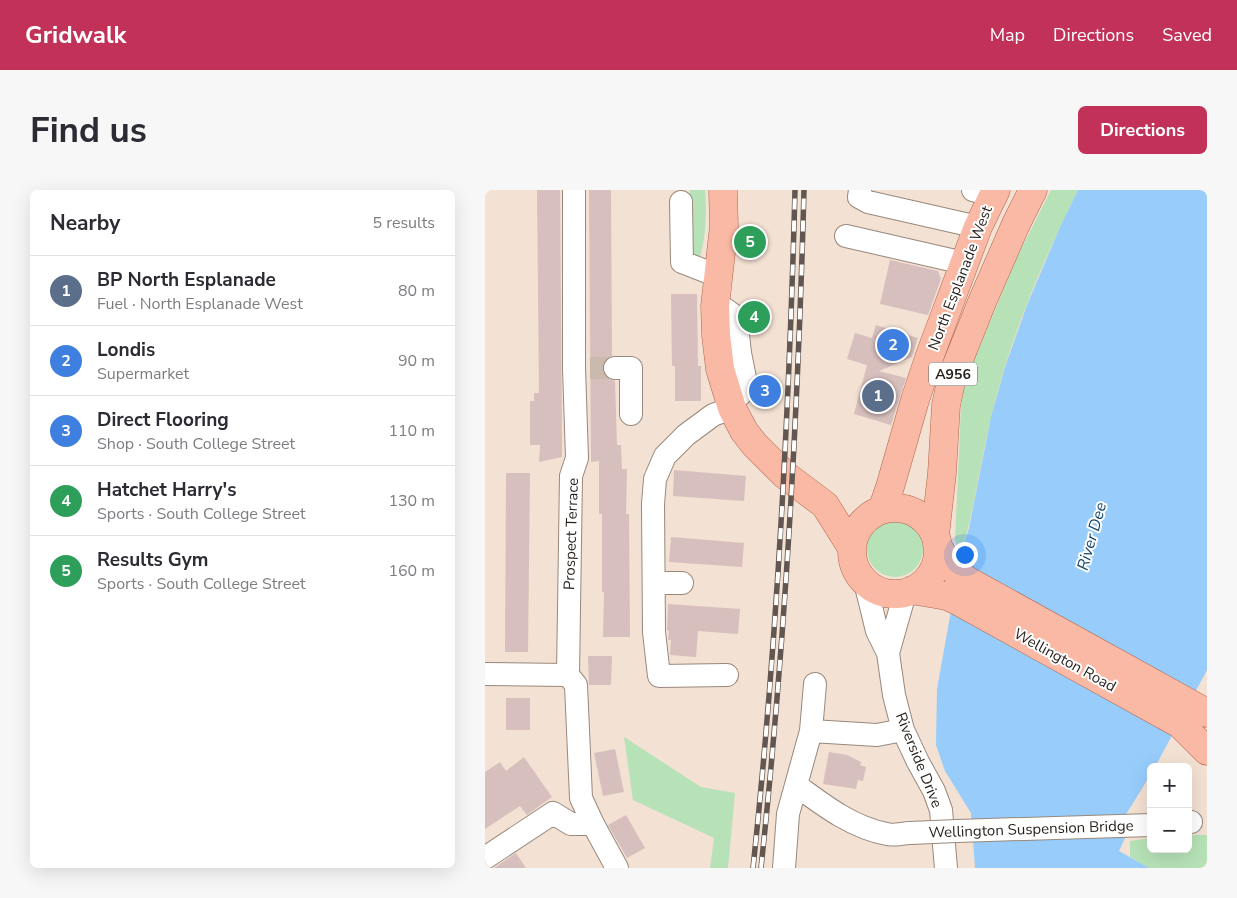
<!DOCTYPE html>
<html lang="en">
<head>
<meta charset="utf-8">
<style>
  body { margin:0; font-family:"Nunito Sans",sans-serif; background:#f7f7f7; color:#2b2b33 }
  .controls { position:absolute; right:15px; bottom:15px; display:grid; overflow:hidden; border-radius:8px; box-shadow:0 5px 20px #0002 }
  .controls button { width:45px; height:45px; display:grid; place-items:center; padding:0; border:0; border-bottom:1px solid #e1e1e2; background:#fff; color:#2b2b33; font:25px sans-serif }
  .you { position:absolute; left:479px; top:364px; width:18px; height:18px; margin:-12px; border:4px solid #fff; border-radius:50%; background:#1a73e8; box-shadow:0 0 0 8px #1a73e833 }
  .badge { display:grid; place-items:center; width:32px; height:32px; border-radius:50%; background:#c13158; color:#fff; font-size:16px; font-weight:700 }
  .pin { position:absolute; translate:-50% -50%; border:2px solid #fff; box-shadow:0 1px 5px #0006 }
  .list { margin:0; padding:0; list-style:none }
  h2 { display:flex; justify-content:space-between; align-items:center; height:65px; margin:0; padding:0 20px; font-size:21px }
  h2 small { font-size:16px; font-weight:400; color:#7c7c81 }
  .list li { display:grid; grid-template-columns:32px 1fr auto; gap:15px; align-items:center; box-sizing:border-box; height:70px; padding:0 20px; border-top:1px solid #e1e1e2 }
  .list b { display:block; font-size:19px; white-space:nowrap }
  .list p { margin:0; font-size:16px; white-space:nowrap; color:#7c7c81 }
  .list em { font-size:16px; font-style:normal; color:#7c7c81 }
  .map { position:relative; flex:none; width:722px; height:678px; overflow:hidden; border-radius:8px }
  header { display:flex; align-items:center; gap:30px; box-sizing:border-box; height:70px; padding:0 25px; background:#c13158; color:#fff }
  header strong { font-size:24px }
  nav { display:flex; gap:28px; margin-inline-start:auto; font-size:18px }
  .intro { display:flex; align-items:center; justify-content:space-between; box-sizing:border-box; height:120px; padding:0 30px }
  h1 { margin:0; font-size:35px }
  .button { padding:12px 22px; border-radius:8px; background:#c13158; color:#fff; font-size:18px; font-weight:700 }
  main { display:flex; gap:30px; padding:0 30px }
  aside { flex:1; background:#fff; border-radius:8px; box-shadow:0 5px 20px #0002 }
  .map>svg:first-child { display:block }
  .green { fill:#b7e2b7 }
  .water { fill:#97ccfb }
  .building { fill:#d7bfbd }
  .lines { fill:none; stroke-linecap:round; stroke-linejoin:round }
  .minor-tunnel { stroke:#cabaae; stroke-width:22; stroke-dasharray:22 11; stroke-linecap:butt }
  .minor-casing { stroke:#99887b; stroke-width:24 }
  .major-casing { stroke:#ad654c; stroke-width:29 }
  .minor { stroke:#fff; stroke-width:22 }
  .major { stroke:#fab9a4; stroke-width:28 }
  .rail-casing { stroke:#615750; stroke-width:5.5 }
  .rail { stroke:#fff; stroke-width:4; stroke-dasharray:11; stroke-linecap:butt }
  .minor-bridge-casing { stroke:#99887b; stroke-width:24; stroke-linecap:butt }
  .minor-bridge { stroke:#fff; stroke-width:22 }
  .labels { text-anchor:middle; stroke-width:4; stroke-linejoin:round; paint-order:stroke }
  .shield { fill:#fff; stroke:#66625f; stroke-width:1 }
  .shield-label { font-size:14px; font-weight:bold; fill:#251f1a }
  .street-label { font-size:15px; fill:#251f1a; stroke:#fff }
  .water-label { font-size:16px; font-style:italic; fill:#13456b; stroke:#fff }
</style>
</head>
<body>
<header>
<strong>Gridwalk</strong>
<nav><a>Map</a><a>Directions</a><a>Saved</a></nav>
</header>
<div class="intro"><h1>Find us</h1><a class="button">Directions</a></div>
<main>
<aside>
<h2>Nearby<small>5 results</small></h2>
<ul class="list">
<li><span class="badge" style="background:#5c6f8a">1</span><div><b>BP North Esplanade</b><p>Fuel · North Esplanade West</p></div><em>80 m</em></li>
<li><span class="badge" style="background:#3f7fe0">2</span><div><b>Londis</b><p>Supermarket</p></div><em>90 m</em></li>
<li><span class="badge" style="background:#3f7fe0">3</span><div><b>Direct Flooring</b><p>Shop · South College Street</p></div><em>110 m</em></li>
<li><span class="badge" style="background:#2e9e5b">4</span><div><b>Hatchet Harry's</b><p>Sports · South College Street</p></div><em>130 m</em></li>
<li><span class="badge" style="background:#2e9e5b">5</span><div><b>Results Gym</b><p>Sports · South College Street</p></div><em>160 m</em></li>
</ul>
</aside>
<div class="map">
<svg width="722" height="678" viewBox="0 0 722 678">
  <rect width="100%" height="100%" fill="#f3e1d3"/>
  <path class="green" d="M205 0H220C222 24 221 51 213 73L206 67Z
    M566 0H593C557 73 524 149 506 228 495 274 489 320 476 365L470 350 476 218 479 195 532 67Z
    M382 359a28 28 0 1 1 56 0a28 28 0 1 1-56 0Z
    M139 547 216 597 250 603 243 678H225L229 648 148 610Z
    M703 645H722V678H664L645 667V651L666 648V659H703Z"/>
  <path class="water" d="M593 0H722V480L670 577H666V584L640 626V648L634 661 664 678H490L486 623 460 581 451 555 452 499 476 365 484 338 506 227 520 177 542 115 575 37Z"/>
  <path class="building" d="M52 0H75L77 247V267L54 272 55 255H45V211H49V203H54Z
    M104 0H126L127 166 119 171 117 178 118 184 123 189 130 191 132 255H136L137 279H142L141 324H144L145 447H118L119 402H117V324H114V271L106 272Z
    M405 70 453 81 456 89 443 125 395 114Z
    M186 104H212L213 176H216V211H190V176H187Z
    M391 135 433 148 427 167 394 181 421 188 406 235 369 224 382 175 362 169 370 143 387 148Z
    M189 280 261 286 259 311 188 306Z
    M21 283H45L43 462H20Z
    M186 347 259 353 257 377 184 372Z
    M183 414 255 419 253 444 213 441 211 467 185 465 186 450H183L184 441 182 440Z
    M103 466H127L126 495H104Z
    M21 508H45V540H21Z
    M130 559 139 602 118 606 109 563Z
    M344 562 362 565 376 572 375 575 381 577 378 591 373 590 371 599 338 594Z
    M39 567 67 607 42 625 35 616 0 639V582L15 572 21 581Z
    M141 625 160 658 142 668 123 635Z
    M31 663 41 678H9Z"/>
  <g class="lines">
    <path class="minor-tunnel" d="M105 178H130"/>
    <defs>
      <path id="minor" d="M89 0V178L92 268 86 286 83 485 91 495 96 608 108 634 132 678
        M375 0 374 7 383 12 493 37
        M488 0 508 5
        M196 12 197 72 233 86
        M361 46 479 73
        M230 112 251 127 255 163 262 198 245 214
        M130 178H146V224
        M380 392 392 441 403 463 409 505 418 540 433 572 449 601 456 620 461 678
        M169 393H197
        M403 463 420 403
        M0 484 83 485
        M242 485 174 486 169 442 168 314 170 289 180 266 201 245 228 225 247 218
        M326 541 392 545 418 540
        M311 595C338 615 368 638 402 644 409 646 418 643 425 643
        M703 632H706
        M472 641 666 635
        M0 668 68 623 86 634H108
        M299 678 303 624 326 541 330 494"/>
      <path id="major" d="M238 0 239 36 230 116 231 145 235 179 247 218 259 241 269 254 300 285 340 315 367 358
        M367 361a43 43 0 1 1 86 0a43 43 0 1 1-86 0Z
        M397 320 405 297 430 210 445 165 493 37 511 0
        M450 345 457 283 461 215 467 187 497 112 531 34 548 0
        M452 354C461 373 467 381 485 392L722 523
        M427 400 462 406 473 411 695 534 722 561"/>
    </defs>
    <use href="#minor" class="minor-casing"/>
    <use href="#major" class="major-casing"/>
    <use href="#minor" class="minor"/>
    <use href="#major" class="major"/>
    <defs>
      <path id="rail" d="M268 678C292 453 304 227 310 0
        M276 678C300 453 313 226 319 0"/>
    </defs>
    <use href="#rail" class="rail-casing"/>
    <use href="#rail" class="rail"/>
    <defs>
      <path id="minor-bridge" d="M425 643 472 641"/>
    </defs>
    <use href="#minor-bridge" class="minor-bridge-casing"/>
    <use href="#minor-bridge" class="minor-bridge"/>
  </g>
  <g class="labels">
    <rect class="shield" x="444" y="172.5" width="48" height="23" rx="4"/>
    <g class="shield-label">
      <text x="468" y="189">A956</text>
    </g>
    <g class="street-label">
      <text transform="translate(475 88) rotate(-69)" y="5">North Esplanade West</text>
      <text transform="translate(86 344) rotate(-88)" y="5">Prospect Terrace</text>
      <text transform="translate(580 470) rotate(29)" y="5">Wellington Road</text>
      <text transform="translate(434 570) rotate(68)" y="5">Riverside Drive</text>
      <text transform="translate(546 639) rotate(-2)" y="5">Wellington Suspension Bridge</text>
    </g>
    <g class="water-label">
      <text transform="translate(606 346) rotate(-74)" y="6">River Dee</text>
    </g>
  </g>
</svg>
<div class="controls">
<button>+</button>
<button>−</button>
</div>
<div class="you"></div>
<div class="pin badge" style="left:393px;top:206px;background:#5c6f8a">1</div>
<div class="pin badge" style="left:408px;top:155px;background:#3f7fe0">2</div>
<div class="pin badge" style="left:280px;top:201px;background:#3f7fe0">3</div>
<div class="pin badge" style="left:269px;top:127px;background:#2e9e5b">4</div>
<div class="pin badge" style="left:265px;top:52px;background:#2e9e5b">5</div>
</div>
</main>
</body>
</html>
